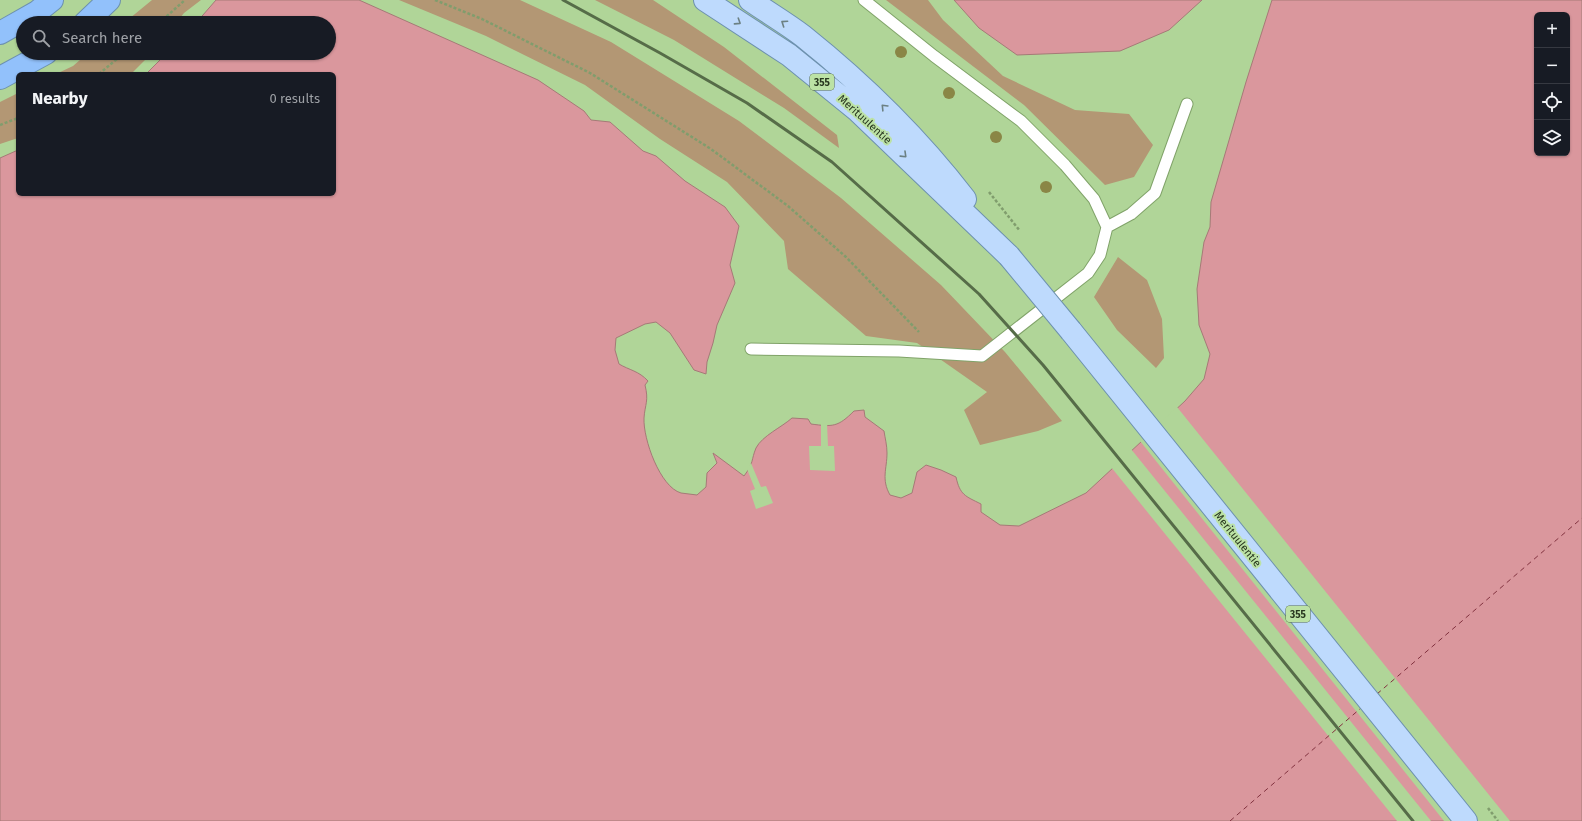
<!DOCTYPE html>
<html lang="en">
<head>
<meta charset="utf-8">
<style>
  body { margin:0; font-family:"Fira Sans",sans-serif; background:#242831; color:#f1f3f6 }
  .controls { position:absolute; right:12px; top:12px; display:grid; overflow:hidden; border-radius:6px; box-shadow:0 1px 3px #0004 }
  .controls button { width:36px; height:36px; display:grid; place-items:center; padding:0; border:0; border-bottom:1px solid #363941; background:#171b24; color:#f1f3f6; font:20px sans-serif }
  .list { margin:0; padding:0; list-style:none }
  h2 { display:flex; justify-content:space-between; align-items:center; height:52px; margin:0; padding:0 16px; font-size:17px }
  h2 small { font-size:13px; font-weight:400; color:#9ea1a6 }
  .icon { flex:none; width:22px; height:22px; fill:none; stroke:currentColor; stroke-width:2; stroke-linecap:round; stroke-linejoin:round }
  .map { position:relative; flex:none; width:1582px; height:821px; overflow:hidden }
  .search { position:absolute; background:#171b24; box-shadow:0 1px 3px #0004; left:16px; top:16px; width:320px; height:44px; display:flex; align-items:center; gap:10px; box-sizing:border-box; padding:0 14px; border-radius:22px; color:#9ea1a6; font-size:15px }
  .panel { position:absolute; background:#171b24; box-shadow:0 1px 3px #0004; left:16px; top:72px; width:320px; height:124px; border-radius:6px }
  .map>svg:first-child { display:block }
  .green { fill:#b39774 }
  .water { fill:#da979d; stroke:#a57a77; fill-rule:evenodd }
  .pier { fill:#b0d598 }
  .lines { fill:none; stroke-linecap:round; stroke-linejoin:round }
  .ferry { stroke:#82323f; stroke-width:1; stroke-dasharray:5 4; stroke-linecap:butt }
  .lane-casing { stroke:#80a369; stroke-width:13 }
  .primary-casing { stroke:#6d91ae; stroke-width:24 }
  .highway-casing { stroke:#6d91ae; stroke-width:24 }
  .path { stroke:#809d6d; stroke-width:2.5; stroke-dasharray:3 2; stroke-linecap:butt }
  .lane { stroke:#fff; stroke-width:11 }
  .primary { stroke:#bedafd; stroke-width:22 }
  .highway { stroke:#92c1fb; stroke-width:22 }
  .rail { stroke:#566c48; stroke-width:3 }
  .primary-bridge-casing { stroke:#6d91ae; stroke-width:24; stroke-linecap:butt }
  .primary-bridge { stroke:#bedafd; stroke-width:22 }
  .tree { fill:#8a8646 }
  .oneway { stroke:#6c8083 }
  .labels { text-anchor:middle; stroke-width:4; stroke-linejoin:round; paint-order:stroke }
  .shield { fill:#bce2a5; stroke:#546a47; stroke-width:1 }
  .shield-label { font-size:10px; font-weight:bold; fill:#28371f }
  .street-label { font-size:11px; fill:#28371f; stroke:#bce2a5 }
</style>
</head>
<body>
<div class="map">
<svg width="1582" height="821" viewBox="0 0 1582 821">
  <rect width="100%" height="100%" fill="#b0d598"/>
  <path class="green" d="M152 0H201L184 13 176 23H124Z
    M399 0H520L611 42 739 121 841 198 941 285 1005 352 1062 421 1038 431 980 445 964 410 987 392 917 343 866 336 788 269 784 241 727 182 660 139 585 85 486 36Z
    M595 0H653L724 47 837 135 839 148 784 108 674 40Z
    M886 0H928L943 20 1003 76 1075 110 1129 114 1153 145 1134 177 1105 185 1024 105Z
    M88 53H152L131 74H56L73 66Z
    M18 93V138L0 144V102Z
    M1118 257 1147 280 1162 319 1164 358 1156 368 1117 330 1094 297Z"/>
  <path class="water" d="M216 0H359L538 80 584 111 591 120 610 122 643 151 656 156 685 181 725 207 739 226 730 265 735 283 717 325 713 343 707 362 706 374 694 370 670 333 656 322 645 324 616 338 615 350 619 364C629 370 639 371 648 381L645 385C649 401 645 404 644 418 643 439 660 487 681 493 686 494 692 494 697 495L706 487 707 473 717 463 713 453 744 476C754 463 751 460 756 448 762 436 782 427 792 418L808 419 811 424C833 427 838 427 854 411L864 410 865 417 884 431C885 438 887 445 887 453 887 469 881 479 890 495L901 498 912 493 917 472 926 465 941 470 956 477C960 495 965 496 981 504V512L1000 525 1019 526 1086 493 1185 401 1204 379 1210 354 1199 325 1197 289 1204 242 1210 227 1211 202 1246 82 1272 0H1582V821H0V158L18 150V194H334V74H146L167 53H329V23H196ZM1537 15H1567V153H1537Z
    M954 0H1202L1169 30 1120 51 1017 55 979 28Z"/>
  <path class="pier" d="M1177 407 1510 821H1444L1140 441Z
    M821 424H827L828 446H834L835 471 810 470 809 446H821Z
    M1131 449 1431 821H1397L1111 467Z
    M751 463 761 487 766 486 773 503 756 509 750 491 755 489 747 469Z"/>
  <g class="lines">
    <path class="ferry" d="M1377 694 1582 518
      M1230 821 1361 708"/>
    <defs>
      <path id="lane" d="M1107 227 1131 214 1155 193 1187 104
        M751 349 899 351 982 356 1088 273 1100 255 1107 227 1094 199 1065 165 1021 121 934 56 864 0"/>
      <path id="primary" d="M705 0 789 55 858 111 1009 256
        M750 0C767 12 786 23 803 36 863 84 918 138 965 199
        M1071 331 1466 821"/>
      <path id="highway" d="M85 23 109 0
        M0 33 37 12 52 0
        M0 78 46 53"/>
    </defs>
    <use href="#lane" class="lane-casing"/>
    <use href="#primary" class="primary-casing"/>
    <use href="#highway" class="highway-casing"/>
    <path class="path" d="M435 0 482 19 590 73 711 149 788 206 846 257 919 332
      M159 23 185 0
      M99 74 124 53
      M0 125 18 118
      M989 192 1020 231
      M1488 808 1498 821"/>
    <use href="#lane" class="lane"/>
    <use href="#primary" class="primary"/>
    <use href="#highway" class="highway"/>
    <path class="rail" d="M563 0 660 53 747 103 832 162 979 294 1043 365 1413 821"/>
    <defs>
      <path id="primary-bridge" d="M1009 256 1071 331"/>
    </defs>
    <use href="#primary-bridge" class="primary-bridge-casing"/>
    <use href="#primary-bridge" class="primary-bridge"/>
  </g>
  <g class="tree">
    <circle cx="901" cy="52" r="6"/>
    <circle cx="949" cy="93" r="6"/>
    <circle cx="996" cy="137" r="6"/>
    <circle cx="1046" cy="187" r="6"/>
  </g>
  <defs><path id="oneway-chevron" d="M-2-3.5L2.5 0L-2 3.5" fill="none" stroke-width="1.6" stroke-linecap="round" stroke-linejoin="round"/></defs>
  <g class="oneway">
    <use href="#oneway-chevron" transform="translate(738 22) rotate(33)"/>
    <use href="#oneway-chevron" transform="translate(784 23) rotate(-146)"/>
    <use href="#oneway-chevron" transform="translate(884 107) rotate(-134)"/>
    <use href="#oneway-chevron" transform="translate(904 155) rotate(44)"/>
  </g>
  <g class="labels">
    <g class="shield">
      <rect x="810" y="74" width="24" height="16" rx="3"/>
      <rect x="1286" y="606" width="24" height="16" rx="3"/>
    </g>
    <g class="shield-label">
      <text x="822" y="86">355</text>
      <text x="1298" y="618">355</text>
    </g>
    <g class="street-label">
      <text transform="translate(865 119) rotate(42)" y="4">Merituulentie</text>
      <text transform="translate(1238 539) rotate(51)" y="4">Merituulentie</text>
    </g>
  </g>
</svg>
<div class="controls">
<button>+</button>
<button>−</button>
<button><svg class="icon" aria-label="locate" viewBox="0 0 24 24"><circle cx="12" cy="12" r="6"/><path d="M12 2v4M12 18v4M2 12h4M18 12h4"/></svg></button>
<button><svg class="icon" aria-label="layers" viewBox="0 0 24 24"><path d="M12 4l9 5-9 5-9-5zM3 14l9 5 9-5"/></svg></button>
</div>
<div class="search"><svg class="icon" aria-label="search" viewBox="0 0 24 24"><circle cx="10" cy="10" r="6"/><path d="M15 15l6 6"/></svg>Search here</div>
<section class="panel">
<h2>Nearby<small>0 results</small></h2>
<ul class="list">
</ul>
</section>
</div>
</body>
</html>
